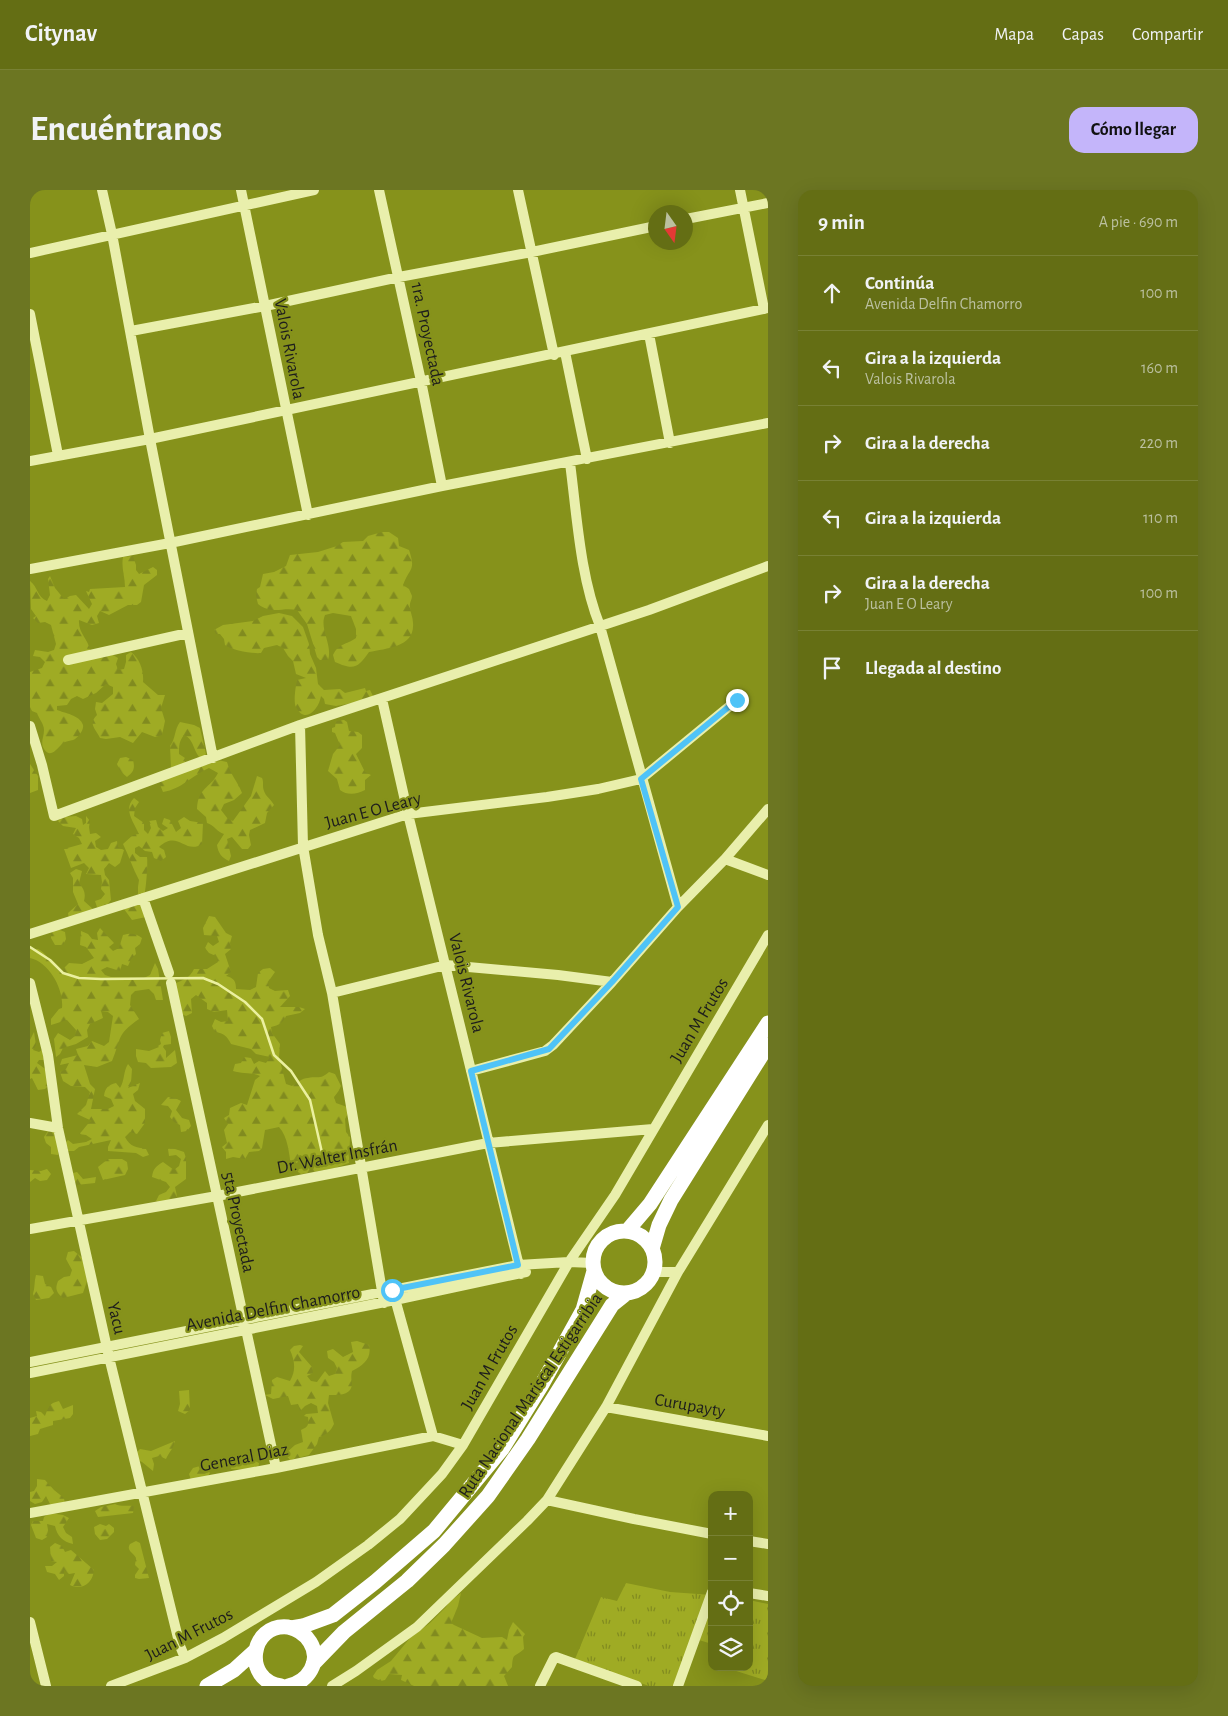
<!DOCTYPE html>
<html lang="es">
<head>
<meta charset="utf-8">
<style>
  body { margin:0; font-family:"Alegreya Sans",sans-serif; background:#6c7622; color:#f1f3f6 }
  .controls { position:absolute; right:15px; bottom:15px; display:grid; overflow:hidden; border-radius:10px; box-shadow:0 5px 20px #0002 }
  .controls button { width:45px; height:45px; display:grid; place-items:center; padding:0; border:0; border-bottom:1px solid #788134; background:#646e14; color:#f1f3f6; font:25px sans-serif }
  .compass { position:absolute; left:618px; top:15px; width:45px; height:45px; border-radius:50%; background:#646e14; box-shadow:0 5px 20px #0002; rotate:166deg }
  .stop { position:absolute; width:15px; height:15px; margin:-11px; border:4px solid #4fc3f7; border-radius:50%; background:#fff }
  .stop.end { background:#4fc3f7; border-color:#fff; box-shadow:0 1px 5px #0008 }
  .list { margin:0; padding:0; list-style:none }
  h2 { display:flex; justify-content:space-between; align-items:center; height:65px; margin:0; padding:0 20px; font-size:21px }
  h2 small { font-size:16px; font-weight:400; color:#bbc0a0 }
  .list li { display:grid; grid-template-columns:32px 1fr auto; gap:15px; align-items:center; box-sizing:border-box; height:75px; padding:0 20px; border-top:1px solid #788134 }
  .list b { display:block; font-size:19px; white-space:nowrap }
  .list p { margin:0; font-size:16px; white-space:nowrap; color:#bbc0a0 }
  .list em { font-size:16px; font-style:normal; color:#bbc0a0 }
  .icon { flex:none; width:28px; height:28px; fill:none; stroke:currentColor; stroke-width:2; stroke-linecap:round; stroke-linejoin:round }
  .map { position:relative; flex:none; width:738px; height:1496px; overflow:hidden; border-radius:15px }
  header { display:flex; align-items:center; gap:30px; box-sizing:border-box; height:70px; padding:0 25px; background:#646e14; border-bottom:1px solid #788134 }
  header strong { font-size:24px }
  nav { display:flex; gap:28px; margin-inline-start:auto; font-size:18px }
  .intro { display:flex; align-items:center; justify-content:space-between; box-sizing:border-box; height:120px; padding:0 30px }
  h1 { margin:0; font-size:35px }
  .button { padding:12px 22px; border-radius:15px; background:#c4b5fa; color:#111; font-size:18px; font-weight:700 }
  main { display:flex; gap:30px; padding:0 30px }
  aside { flex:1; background:#646e14; border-radius:15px; box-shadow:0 5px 20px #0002 }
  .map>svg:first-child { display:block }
  .grass { fill:url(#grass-tufts) }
  .forest { fill:url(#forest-firs) }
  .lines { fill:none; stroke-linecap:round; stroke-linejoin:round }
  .stream { stroke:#ebf09f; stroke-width:2.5 }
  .minor { stroke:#e9efac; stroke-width:10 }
  .highway { stroke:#fff; stroke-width:15 }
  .route { stroke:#4fc3f7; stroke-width:6 }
  .labels { text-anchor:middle; stroke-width:4.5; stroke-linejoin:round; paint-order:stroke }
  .street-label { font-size:18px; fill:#1d1d1d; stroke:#86921b }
</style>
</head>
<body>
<header>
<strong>Citynav</strong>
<nav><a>Mapa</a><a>Capas</a><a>Compartir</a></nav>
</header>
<div class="intro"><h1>Encuéntranos</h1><a class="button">Cómo llegar</a></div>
<main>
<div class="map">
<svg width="738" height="1496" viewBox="0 0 738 1496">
  <defs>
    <pattern id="grass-tufts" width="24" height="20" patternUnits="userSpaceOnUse" patternTransform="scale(1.25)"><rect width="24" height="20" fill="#9fab24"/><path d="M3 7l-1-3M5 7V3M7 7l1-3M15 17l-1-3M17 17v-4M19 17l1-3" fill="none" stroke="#818b1f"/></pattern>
    <pattern id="forest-firs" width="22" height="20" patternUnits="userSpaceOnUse" patternTransform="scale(1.25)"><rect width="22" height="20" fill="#9fab24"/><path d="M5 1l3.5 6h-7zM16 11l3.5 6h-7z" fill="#818b1f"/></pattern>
  </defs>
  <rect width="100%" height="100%" fill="#86921b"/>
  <path class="grass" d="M596 1393 640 1402 682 1405V1454L669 1450 651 1496H619L545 1469 571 1407 587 1411Z
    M719 1410 738 1414V1491L703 1480 704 1477H719Z"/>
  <path class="forest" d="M352 342H359L368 348 369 356 379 360C386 381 380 377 373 395L379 399 382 406C382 410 379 413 380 417 380 422 383 427 383 433 385 457 357 458 339 462 328 477 325 481 305 472L303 465C309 453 316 455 326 448V439L321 426 303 423 295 425C289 439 303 455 298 470H290L287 467 277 434 267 420C251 417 242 425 228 414L226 406 227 399 230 397 233 384 244 382 256 376 260 365 288 362 307 356 313 352 333 351 338 346Z
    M103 366 106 375V380L109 384 123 377 127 380V385L114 395 111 412 107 415H98L79 425 70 421 67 426 69 433 62 435 49 430C48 443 58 449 60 460L83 465 88 468 86 474 88 480 94 479 96 472V465L101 462C110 469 114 481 113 492L128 505H135L131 518 135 531 132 545 125 547 112 542 103 553 90 547 76 549 70 548C65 538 58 534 67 525L65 519 66 512 72 513 83 504V497L76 494 66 503 53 509 47 506 41 509 37 515 27 516V520C34 523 50 525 53 535 54 540 48 548 43 550 40 551 37 551 35 552 29 554 22 571 14 559 10 553 14 547 14 540 14 534 9 529 7 523L2 521 0 517V482L12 478 15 472 10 467 3 466 5 460 18 462 24 460 26 454 21 435 15 432 8 433 3 428 6 426 1 419 0 391C8 397 7 407 17 411L20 405 18 389 20 386 25 398 34 409 40 406 46 405 59 419 62 414 56 401 59 402 60 399 95 397C95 386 91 378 93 367Z
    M249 423 262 426 273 437 279 454 280 464 286 478 288 494 294 500 310 499 315 503 335 498 336 501 340 500 343 506 328 512 306 516 295 514 294 509 291 506C289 519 275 535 266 517 263 512 266 495 267 490L276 488 266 484 263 471 258 466 253 458 247 455 234 458 231 463C222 464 201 460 195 455L194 449 190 444H186L184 440 193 435 223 431 233 426Z
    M314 530 317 532 319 541 328 542 332 545V558L326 564 335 582 341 585 335 590V600C327 604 318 606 310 600L307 589 298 581 303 564 310 555 305 543 302 542V538L305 537 306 531Z
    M150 532 164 535 170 538 176 564 171 569C163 561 164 549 154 545 149 551 149 556 149 564L155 568V575L141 578 140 556C146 548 144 540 150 532Z
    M96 567 103 570C105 578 104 582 97 587L90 581 87 574 90 568Z
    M187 570 197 572C200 584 208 592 212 603L204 610 194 614 191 620 198 629 203 631 221 606 227 586 232 588C234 592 232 596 234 601 236 607 241 609 244 615L237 623 235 633 220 640 219 645 221 655 218 659H212L202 647 197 649 201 666 199 671C192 668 188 663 187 655L194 644C187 642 184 635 177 633L176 627 167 619C168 597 180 599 188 583L179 578C161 586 152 599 133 602L129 592 167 576 177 575Z
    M0 574 8 586V600L0 603Z
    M104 608 109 612 105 618 104 626 114 633V640L118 644 121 638 119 631 126 630 128 637 133 641 138 638 132 634 134 628 140 630 146 642 151 638 148 631 154 627 160 631 173 633 172 654C155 665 148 639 129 657L134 660 136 667 131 671 124 668 122 662 115 661 109 656 105 658V663L110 667H117C118 673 116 701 114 706L108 704V697L109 690C103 679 99 666 93 654L103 645 109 644C103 631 93 619 104 608Z
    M46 626 52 629 53 635 56 633V626L60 631 59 637 60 644 66 643 71 647 65 651 66 657 71 660 78 659 81 653 87 651 88 657 94 660 90 673 85 677 79 673 74 679 75 685 79 690 81 710 72 721 67 717 65 711 71 709 75 704 71 699 72 692 71 685 56 684 59 678 54 673 41 678 34 659 52 654 49 648 43 644 46 638 33 636 28 631 33 627Z
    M46 679 52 681 49 693C54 699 56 703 54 711L64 720 39 729 38 723 48 714 43 702V688L40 683Z
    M111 714 116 727 102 730 94 719 104 715Z
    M179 726 185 727 196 743 202 746 200 753 201 759 195 764 201 782 196 786C204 788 206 791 206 799L220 800 226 797 228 783 233 779 240 778 245 782 238 792 239 798 245 801 258 800 260 806 250 817H269L275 819 270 823 256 826C253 833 249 835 241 837L242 843 250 854 249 867 256 894 262 896C267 893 272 888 278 888 288 886 290 890 299 882L305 884 311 896 308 902 304 907 306 913 317 917 318 923 315 929 316 942 320 947 319 973 305 978 271 984 265 980 278 977 279 971 274 966H268V972L261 976C259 963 258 947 249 937L235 940 232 958 229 961 219 962 215 969 203 967 196 969V962L192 957 197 953 194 940 198 934 194 928 199 925 200 918 211 913 217 915 225 890 230 886C222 882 212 884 203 881L205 874 211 873 214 867 221 868 224 874 229 871 236 873 240 867 226 864 221 859 201 854C197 846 194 843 185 842L182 836 185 829 191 832 198 831 197 820 184 822 177 819V813L166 805 161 809 162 823 156 826 149 823 144 794C153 790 160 788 164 779H177L188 772 186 766 179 763 175 758 178 752 183 756 189 752 187 746 174 745 173 738Z
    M70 738 84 753 79 757 83 761 89 758 93 745C101 743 105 743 112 748L110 754 105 758 106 764 101 769 98 776 92 774 90 781 77 777 71 780 75 785 81 787 114 788 120 785 125 773 128 779 133 810H126L124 804 119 799 105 801 101 805 100 815 109 829C86 845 92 847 82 871L67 877 54 875 60 894 65 899 61 919H78L84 916 81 909 74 906C75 898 78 895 86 893L90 898C95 890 93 882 98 874L102 879 101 893 98 898 110 893 108 900 103 904 105 911 115 919V933L107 944 100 942 95 947C100 957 106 957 116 959L119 965 113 967 106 963 78 961V957L81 950 49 957 44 961H38L35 953 38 950 43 954 56 952 62 949 56 945 49 944C54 940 56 934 62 931L47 924 56 915 60 902 55 897 41 896 33 891 30 882 36 879 39 873 30 875 32 869 48 865 46 859 58 856 62 851 74 856 79 852 83 826 78 822 71 821 73 828 60 834 57 840 58 847 46 854 33 858 30 864 26 867 24 849 28 843 40 850 45 846 46 840 37 830 21 835V829L29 819 32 818C34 799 19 772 0 768V758C15 756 21 776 32 784L34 778 39 773 52 774 64 768 56 757 50 755 51 741 58 744 62 749 68 750 67 743Z
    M27 739 35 742 36 749 33 755H25L21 748V742Z
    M139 841 141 847V854L134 855 133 857 136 861V868L145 860 147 873 141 877 121 878 116 873 108 872 106 866V859L119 861 129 857 128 856 131 854 130 850 132 843Z
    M4 842 6 855 3 860 9 862 12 860 18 870H9L7 873 18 881 20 894 15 899 8 900 2 888 0 889V850Z
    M138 907 145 908 151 911 146 920 152 928 159 930 161 936 157 941 151 942 150 935 144 932 140 927 142 921 138 916 131 915Z
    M24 938C25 947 29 956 28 965L21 964V957L16 953 14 947 18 941Z
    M142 958 154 962 156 968V989L145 997 148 1011 132 1014 126 1011 129 1005 136 1002 140 997 136 992 122 987C123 979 126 976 133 972L144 980 149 976 151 969 146 965 139 966 138 959Z
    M78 969H92L97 972 98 979 95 985 73 990 68 977Z
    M17 979 21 984 17 990 10 991 5 988 0 992V980L11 981Z
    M47 982 53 989 66 987 65 993 46 995 43 983Z
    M44 1061 55 1070 57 1091 53 1103 33 1108C26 1102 25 1099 28 1091L34 1087 40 1086 42 1080 36 1069 38 1062Z
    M6 1085 13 1086 15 1094 21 1097 24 1103 19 1108 6 1110 3 1104C5 1098 4 1092 6 1085Z
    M327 1151 339 1155C342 1168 334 1175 322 1181 321 1186 321 1188 322 1193 322 1206 308 1205 299 1205L298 1213 304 1234C300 1242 296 1245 289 1247L287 1254 279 1265 260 1270 255 1264 265 1255 273 1252 271 1240C278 1237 279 1235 278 1227L274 1226 276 1224 288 1223 287 1216 281 1213 275 1216 270 1221 268 1214 261 1215 258 1206 243 1209 235 1205 241 1204 242 1190 247 1187 260 1191C266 1181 265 1171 260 1160L264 1156 270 1155 273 1156 269 1162 282 1177 283 1183 277 1186 281 1191 287 1192 295 1181 299 1186 305 1184 307 1178 304 1172 298 1168 297 1161 303 1159 313 1167 323 1162 321 1152Z
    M159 1200 160 1220 155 1224 148 1221 150 1214 149 1201Z
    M29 1211 33 1219 43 1215V1224L40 1228 23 1231V1235L10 1239 8 1244 0 1246V1228L7 1226 6 1221 11 1222 15 1226C18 1218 19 1213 29 1211Z
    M145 1251C144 1258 139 1262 136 1269L129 1266 122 1268 124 1274 123 1281 112 1272 106 1269V1263L110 1259 121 1261Z
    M203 1270H210L216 1272 223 1270 229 1273 228 1280 201 1279Z
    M170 1276 176 1278 180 1283 173 1293 161 1290 159 1284 163 1278Z
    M7 1289 15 1290 24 1300 34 1308 35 1315 22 1318 16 1306 12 1312 5 1314 0 1311V1302L4 1301 7 1296Z
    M85 1314C91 1317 97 1315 104 1316L103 1323 68 1327 65 1321 71 1317Z
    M20 1323 33 1325 39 1328 33 1337 36 1343 42 1347 43 1354C33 1352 27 1346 25 1336L17 1334 18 1340 17 1347 12 1350 6 1348 1 1335 3 1331H13L14 1327Z
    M70 1334 76 1336 79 1334 84 1338V1342L77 1349 70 1350 65 1344 64 1337Z
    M106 1351 110 1353 119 1388 109 1389 105 1388V1385L109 1379 105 1375 106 1368C103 1362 96 1361 100 1354Z
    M25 1353 32 1356 35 1362 41 1360 64 1380C63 1393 52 1401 40 1395L45 1383 39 1384 34 1380V1386L29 1390 25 1384 17 1382 15 1376H22L27 1372 21 1371 20 1357Z
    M431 1403 428 1416 421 1433 424 1435 452 1448 472 1447 477 1450 479 1440 483 1432 495 1444 493 1447 494 1459C484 1468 483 1462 482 1477L474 1486 478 1496H384L371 1490 372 1485 359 1484 355 1490 351 1491 344 1488 343 1486 347 1480 361 1471 380 1448 400 1433 416 1417 419 1412Z"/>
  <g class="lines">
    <path class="stream" d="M0 757 20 770 33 783 49 788 71 789 173 788 188 794 215 812 232 829 244 865 261 881 280 910 293 967"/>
    <path class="minor" d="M72 0 82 44 120 249 183 568
      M211 0 278 325
      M349 0 391 191 412 296
      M488 0 524 165
      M710 0 734 119
      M656 29 738 13
      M0 63 284 0
      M0 124 28 265
      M101 141 235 116 369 87 502 62 626 36
      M619 144 640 253
      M535 162 557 269
      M0 271 120 249 738 118
      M540 273C547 326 550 386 570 436L648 717
      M0 379 140 353 412 296 738 233
      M38 470 158 443
      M352 509 378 624 491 1084
      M270 535 273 656 288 745 302 803 354 1113
      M0 536 12 575 24 626 270 535 619 420 738 376
      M695 669 738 685
      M113 708 139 783
      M0 744 378 624 517 607 568 599 611 589 707 510
      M0 793 18 865 28 938 79 1167 150 1456 155 1468
      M141 793 246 1278
      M302 803 416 775 528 785 582 792
      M441 881 515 861 523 855 582 792 648 717 695 669 738 619
      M0 933 28 938
      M0 1039 187 1006 458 953 623 939
      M623 1082H648
      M364 1105 403 1246
      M0 1172 488 1075 539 1072 563 1073
      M0 1183 365 1110 496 1082
      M576 1217 738 1246
      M517 1310 604 1329 682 1344
      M0 1323 246 1278 403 1246 433 1255
      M719 1351 738 1354
      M719 1403 738 1406
      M0 1432 16 1496
      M81 1496 155 1468 193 1448 286 1392 338 1355 370 1329 412 1284 433 1255 539 1072 585 1005 738 745
      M302 1496 326 1481 387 1437 497 1331 517 1310 576 1217 648 1082 738 935
      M510 1496 524 1468 526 1467 607 1496
      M648 1496 682 1402"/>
    <path class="highway" d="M597 1041 620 1014 738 833
      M563 1072a31 31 0 1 1 62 0a31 31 0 1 1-62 0Z
      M622 1059 629 1035 641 1010 738 855
      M261 1438 273 1436 303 1425 345 1392 404 1341 472 1259 511 1196 553 1120 564 1081
      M283 1474 314 1442 377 1391 414 1355 458 1306 498 1249 582 1115 597 1103
      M177 1496 204 1480 226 1460
      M251 1496C212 1490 220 1433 258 1437 267 1439 275 1444 280 1452 292 1471 278 1492 258 1496"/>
  </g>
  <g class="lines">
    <path class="route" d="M362 1100 488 1075 441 881 519 859 582 792 648 717 611 589 707 510"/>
  </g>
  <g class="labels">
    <g class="street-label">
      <text transform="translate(398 144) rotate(78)" y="6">1ra. Proyectada</text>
      <text transform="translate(260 159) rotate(79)" y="6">Valois Rivarola</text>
      <text transform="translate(343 620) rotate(-15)" y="6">Juan E O Leary</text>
      <text transform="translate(437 793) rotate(76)" y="6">Valois Rivarola</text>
      <text transform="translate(669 830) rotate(-59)" y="6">Juan M Frutos</text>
      <text transform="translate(307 966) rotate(-11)" y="6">Dr. Walter Insfrán</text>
      <text transform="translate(209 1032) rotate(78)" y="6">5ta Proyectada</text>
      <text transform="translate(243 1118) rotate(-11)" y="6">Avenida Delfin Chamorro</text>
      <text transform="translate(87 1128) rotate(77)" y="6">Yacu</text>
      <text transform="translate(459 1177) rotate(-60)" y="6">Juan M Frutos</text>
      <text transform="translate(500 1205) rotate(-56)" y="6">Ruta Nacional Mariscal Estigarribia</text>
      <text transform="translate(660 1215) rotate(10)" y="6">Curupayty</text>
      <text transform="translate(214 1267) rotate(-11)" y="6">General Diaz</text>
      <text transform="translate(159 1444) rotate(-27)" y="6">Juan M Frutos</text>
    </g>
  </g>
</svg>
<div class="controls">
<button>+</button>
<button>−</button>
<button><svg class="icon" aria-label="locate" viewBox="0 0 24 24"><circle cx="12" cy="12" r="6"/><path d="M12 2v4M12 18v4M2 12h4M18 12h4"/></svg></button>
<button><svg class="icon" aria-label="layers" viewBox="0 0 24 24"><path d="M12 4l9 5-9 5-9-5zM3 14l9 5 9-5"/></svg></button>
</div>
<svg class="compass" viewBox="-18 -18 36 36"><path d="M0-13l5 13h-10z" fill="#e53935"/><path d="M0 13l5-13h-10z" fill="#bbc0a0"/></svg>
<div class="stop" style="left:362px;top:1100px"></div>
<div class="stop end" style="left:707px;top:510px"></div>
</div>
<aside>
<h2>9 min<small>A pie · 690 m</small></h2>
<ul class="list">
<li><svg class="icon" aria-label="ahead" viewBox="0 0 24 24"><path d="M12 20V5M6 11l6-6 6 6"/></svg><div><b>Continúa</b><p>Avenida Delfin Chamorro</p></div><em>100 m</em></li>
<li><svg class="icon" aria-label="left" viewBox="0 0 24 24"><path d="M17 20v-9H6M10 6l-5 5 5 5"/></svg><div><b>Gira a la izquierda</b><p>Valois Rivarola</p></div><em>160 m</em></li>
<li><svg class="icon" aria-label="right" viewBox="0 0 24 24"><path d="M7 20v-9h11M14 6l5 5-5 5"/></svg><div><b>Gira a la derecha</b></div><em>220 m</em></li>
<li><svg class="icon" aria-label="left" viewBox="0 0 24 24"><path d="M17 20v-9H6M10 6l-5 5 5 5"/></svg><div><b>Gira a la izquierda</b></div><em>110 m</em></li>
<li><svg class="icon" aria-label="right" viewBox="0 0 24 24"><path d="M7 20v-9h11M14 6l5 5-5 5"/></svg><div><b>Gira a la derecha</b><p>Juan E O Leary</p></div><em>100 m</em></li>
<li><svg class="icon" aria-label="arrive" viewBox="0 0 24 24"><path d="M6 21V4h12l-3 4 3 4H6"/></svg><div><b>Llegada al destino</b></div></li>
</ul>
</aside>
</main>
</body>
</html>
